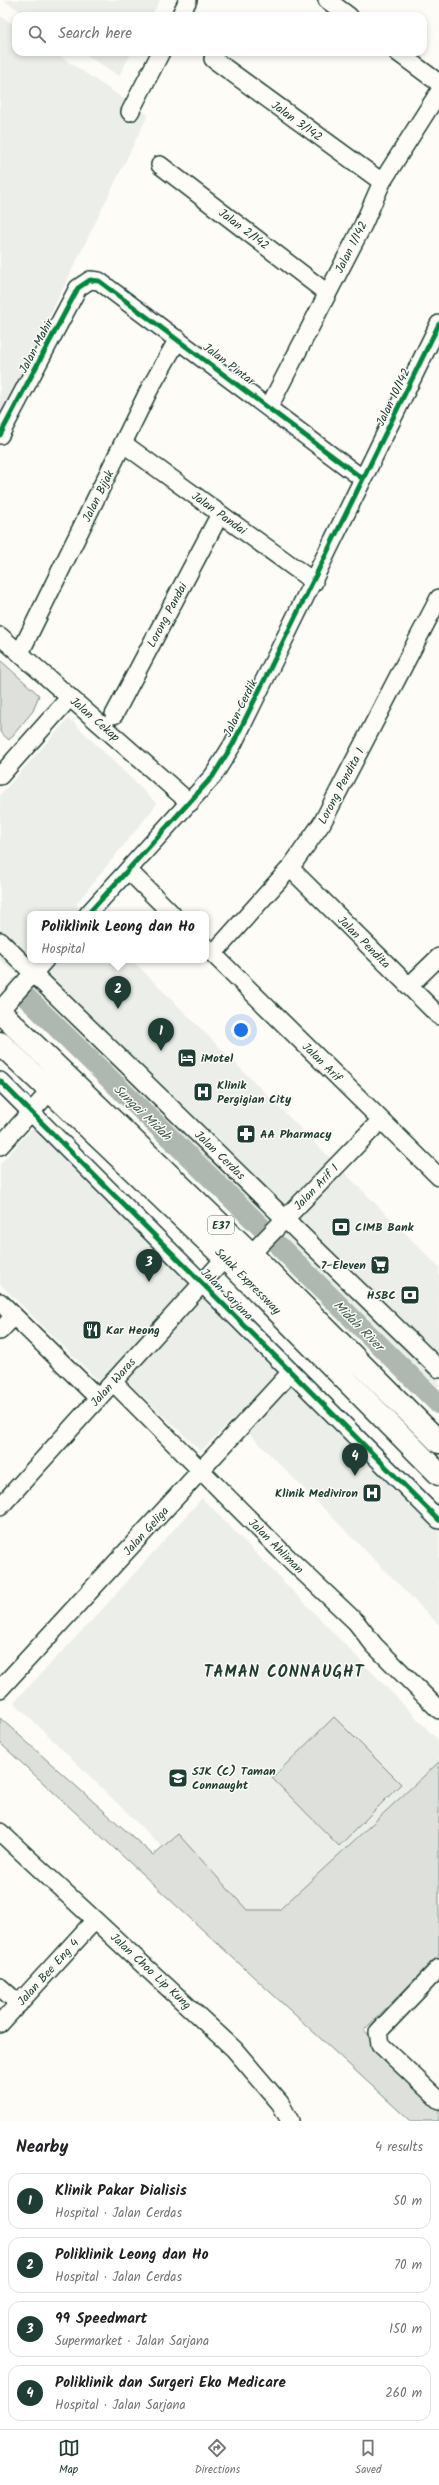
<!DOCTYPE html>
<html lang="en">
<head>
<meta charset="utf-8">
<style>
  body { margin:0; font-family:Kalam,sans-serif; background:#f2f2f2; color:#202124 }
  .you { position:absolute; left:241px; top:1030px; width:14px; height:14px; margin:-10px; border:3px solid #fff; border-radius:50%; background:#1a73e8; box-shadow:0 0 0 6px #1a73e833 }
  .badge { display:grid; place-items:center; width:26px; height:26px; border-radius:50%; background:#1f3d34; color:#fff; font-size:13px; font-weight:700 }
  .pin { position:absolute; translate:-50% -33px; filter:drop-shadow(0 1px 2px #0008) }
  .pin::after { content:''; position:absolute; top:21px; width:14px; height:12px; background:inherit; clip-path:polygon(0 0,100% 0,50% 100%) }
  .popup { position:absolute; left:27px; top:911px; width:182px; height:52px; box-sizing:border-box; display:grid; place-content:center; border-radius:8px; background:#fff; filter:drop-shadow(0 1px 3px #0005); font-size:13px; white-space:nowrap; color:#757577 }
  .popup b { font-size:15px; color:#202124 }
  .popup::after { content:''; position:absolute; left:50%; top:100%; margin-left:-8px; border:8px solid transparent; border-top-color:#fff }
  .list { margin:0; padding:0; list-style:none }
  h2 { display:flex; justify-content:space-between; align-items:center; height:52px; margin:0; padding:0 16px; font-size:17px }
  h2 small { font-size:13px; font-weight:400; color:#757577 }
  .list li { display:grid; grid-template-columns:26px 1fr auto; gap:12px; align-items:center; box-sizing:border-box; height:56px; margin:0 8px 8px; padding:0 8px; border:1px solid #e0e0e0; border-radius:12px }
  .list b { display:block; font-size:15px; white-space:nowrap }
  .list p { margin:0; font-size:13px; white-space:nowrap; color:#757577 }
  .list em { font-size:13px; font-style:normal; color:#757577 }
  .icon { flex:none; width:22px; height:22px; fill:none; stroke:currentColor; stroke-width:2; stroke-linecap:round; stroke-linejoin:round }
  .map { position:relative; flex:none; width:439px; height:2121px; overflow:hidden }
  .search { position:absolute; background:#fff; box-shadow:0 2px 6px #0003; left:12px; right:12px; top:12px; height:44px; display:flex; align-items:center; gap:10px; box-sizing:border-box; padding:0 14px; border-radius:12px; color:#757577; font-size:15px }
  .sheet { height:308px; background:#fff }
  nav { display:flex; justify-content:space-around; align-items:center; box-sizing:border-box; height:56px; border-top:1px solid #e0e0e0; background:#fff; font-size:11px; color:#757577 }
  nav a { display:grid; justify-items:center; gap:2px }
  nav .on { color:#1f3d34 }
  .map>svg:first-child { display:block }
  .built { fill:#eceee9 }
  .green { fill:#dde0db; stroke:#7e8e88 }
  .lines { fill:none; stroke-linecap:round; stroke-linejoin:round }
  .river { stroke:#aeb8b1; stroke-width:21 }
  .minor-casing { stroke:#1f3d34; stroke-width:20 }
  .highway-casing { stroke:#1f3d34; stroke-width:25 }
  .minor { stroke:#fdfcf7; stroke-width:17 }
  .highway { stroke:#fdfcf7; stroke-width:22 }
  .cycleway-casing { stroke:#fdfcf7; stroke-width:8 }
  .cycleway { stroke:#00873e; stroke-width:5 }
  .labels { text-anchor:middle; stroke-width:3; stroke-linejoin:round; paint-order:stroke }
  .shield { fill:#fdfcf7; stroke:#62766e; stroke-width:1 }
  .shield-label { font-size:11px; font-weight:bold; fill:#1f3d34 }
  .street-label { font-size:12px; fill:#1f3d34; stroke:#fdfcf7 }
  .poi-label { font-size:12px; font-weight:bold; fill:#1f3d34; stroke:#fdfcf7; text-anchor:start }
  .water-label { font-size:13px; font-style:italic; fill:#435c53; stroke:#fdfcf7 }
  .district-label { font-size:16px; font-weight:bold; letter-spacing:1px; fill:#1f3d34; stroke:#fdfcf7 }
</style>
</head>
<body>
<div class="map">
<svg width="439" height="2121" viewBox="0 0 439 2121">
  <rect width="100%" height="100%" fill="#fdfcf7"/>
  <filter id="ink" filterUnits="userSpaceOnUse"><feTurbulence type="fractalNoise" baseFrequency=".025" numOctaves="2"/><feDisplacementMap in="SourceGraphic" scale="8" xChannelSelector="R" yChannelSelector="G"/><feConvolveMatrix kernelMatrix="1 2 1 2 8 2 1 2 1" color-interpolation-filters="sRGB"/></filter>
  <g filter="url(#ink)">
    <path class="built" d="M3 0H160L151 16H28Z
      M0 16 16 26V52H54L148 115 0 417Z
      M82 52H132L119 76Z
      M69 718 157 804 76 904 86 914H30V960H132L439 1267V1388L32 987 0 960V795Z
      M36 1124 439 1519V1625L234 1418 201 1451 116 1371 102 1384 0 1284V1164Z
      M202 1498 439 1741V1762L252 1935 14 1702 100 1612Z"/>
    <path class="green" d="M0 660 39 695 33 711 9 740 0 732Z
      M334 1717 401 1784 339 1846 272 1778Z
      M0 1718 153 1855 178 1834 247 1910H279L439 1762V1956L364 2030 439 2109V2121H410L0 1743Z"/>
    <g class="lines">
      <path class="river" d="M26 997 261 1227
        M279 1246 439 1404"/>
      <defs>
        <path id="minor" d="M327 0 349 16
          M180 16 188 0
          M397 52 439 83
          M213 59 382 182
          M130 112 161 52
          M160 165 327 293
          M269 407 363 225 382 182 439 92
          M0 435 78 288 90 280 99 281 363 479
          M124 444 314 582
          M0 636 190 803
          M20 653 149 390 178 339
          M114 715 220 514
          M0 776 70 697
          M290 868 439 1016
          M128 870 172 914
          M88 914 213 776 233 744 439 324
          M0 941 439 1369
          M206 947 439 1177
          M213 954 290 868 322 823 439 598
          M409 986 439 957
          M0 1010 45 960
          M0 1081 439 1520
          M0 1146 51 1090
          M251 1254 381 1120
          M0 1302 98 1398
          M0 1331 14 1316
          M113 1382 283 1553 356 1622 374 1645 439 1710
          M0 1507 225 1258
          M0 1689 291 1372
          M0 1832 234 2049 280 2103 290 2121
          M439 1968 378 2032 380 2044 439 2100
          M0 1987 19 2004
          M0 2024 95 1920"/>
        <path id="highway" d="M0 1012 251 1254 439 1442
          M0 1043 225 1258 439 1474"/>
      </defs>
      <use href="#minor" class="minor-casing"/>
      <use href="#highway" class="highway-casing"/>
      <use href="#minor" class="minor"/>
      <use href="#highway" class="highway"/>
      <defs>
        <path id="cycleway" d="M0 435 78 288 90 280 99 281 363 479
          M88 914 213 776 233 744 439 324
          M0 1081 439 1520"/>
      </defs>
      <use href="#cycleway" class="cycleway-casing"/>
      <use href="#cycleway" class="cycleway"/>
    </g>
  </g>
  <defs>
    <symbol id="hotel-square" viewBox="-11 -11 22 22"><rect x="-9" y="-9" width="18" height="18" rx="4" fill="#1f3d34" stroke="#fdfcf7"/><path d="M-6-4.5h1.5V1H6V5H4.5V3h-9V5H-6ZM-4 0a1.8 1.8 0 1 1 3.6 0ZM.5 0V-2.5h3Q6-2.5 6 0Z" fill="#fff"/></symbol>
    <symbol id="hospital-square" viewBox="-11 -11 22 22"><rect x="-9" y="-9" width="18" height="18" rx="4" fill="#1f3d34" stroke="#fdfcf7"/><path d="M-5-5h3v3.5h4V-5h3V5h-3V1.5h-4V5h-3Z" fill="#fff"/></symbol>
    <symbol id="pharmacy-square" viewBox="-11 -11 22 22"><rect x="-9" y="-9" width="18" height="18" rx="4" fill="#1f3d34" stroke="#fdfcf7"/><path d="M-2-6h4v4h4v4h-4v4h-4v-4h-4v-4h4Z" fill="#fff"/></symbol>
    <symbol id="bank-square" viewBox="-11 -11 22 22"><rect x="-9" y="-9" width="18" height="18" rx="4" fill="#1f3d34" stroke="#fdfcf7"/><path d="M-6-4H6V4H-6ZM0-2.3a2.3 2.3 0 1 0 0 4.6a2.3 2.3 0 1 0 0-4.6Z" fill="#fff"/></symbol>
    <symbol id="supermarket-square" viewBox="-11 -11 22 22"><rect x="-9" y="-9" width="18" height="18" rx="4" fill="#1f3d34" stroke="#fdfcf7"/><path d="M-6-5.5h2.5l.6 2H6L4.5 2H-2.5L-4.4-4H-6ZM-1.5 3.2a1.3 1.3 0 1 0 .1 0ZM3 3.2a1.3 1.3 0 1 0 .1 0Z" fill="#fff"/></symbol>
    <symbol id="restaurant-square" viewBox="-11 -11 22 22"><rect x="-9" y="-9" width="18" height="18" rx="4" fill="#1f3d34" stroke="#fdfcf7"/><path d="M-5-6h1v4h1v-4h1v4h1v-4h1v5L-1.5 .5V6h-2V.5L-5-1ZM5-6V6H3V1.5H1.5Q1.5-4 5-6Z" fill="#fff"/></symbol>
    <symbol id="school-square" viewBox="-11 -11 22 22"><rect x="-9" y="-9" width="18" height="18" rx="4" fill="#1f3d34" stroke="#fdfcf7"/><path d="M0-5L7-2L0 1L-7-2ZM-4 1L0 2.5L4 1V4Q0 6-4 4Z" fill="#fff"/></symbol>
  </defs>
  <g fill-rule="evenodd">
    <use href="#hotel-square" x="176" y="1047" width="22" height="22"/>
    <use href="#hospital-square" x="192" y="1081" width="22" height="22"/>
    <use href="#pharmacy-square" x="235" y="1123" width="22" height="22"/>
    <use href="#bank-square" x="330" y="1216" width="22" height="22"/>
    <use href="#supermarket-square" x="369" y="1254" width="22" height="22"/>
    <use href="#bank-square" x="399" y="1284" width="22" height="22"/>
    <use href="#restaurant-square" x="81" y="1319" width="22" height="22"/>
    <use href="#hospital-square" x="361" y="1482" width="22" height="22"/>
    <use href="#school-square" x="167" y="1767" width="22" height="22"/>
  </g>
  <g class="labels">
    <rect class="shield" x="208" y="1216" width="26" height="18" rx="3"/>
    <g class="shield-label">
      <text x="221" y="1229">E37</text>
    </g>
    <g class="street-label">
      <text transform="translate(297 121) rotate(36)" y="4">Jalan 3/142</text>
      <text transform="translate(244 229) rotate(37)" y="4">Jalan 2/142</text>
      <text transform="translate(351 247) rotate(-63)" y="4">Jalan 1/142</text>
      <text transform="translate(36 346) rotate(-62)" y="4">Jalan Mahir</text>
      <text transform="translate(229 364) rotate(37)" y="4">Jalan Pintar</text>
      <text transform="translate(393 397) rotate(-64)" y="4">Jalan 10/142</text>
      <text transform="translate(98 496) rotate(-64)" y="4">Jalan Bijak</text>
      <text transform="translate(219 513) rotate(36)" y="4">Jalan Pandai</text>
      <text transform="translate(167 615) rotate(-62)" y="4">Lorong Pandai</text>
      <text transform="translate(240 708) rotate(-64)" y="4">Jalan Cerdik</text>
      <text transform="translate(95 719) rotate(41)" y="4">Jalan Cekap</text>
      <text transform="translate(341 786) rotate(-62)" y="4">Lorong Pendita 1</text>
      <text transform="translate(364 942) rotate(45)" y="4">Jalan Pendita</text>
      <text transform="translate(322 1062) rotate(45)" y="4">Jalan Arif</text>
      <text transform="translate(220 1155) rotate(44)" y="4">Jalan Cerdas</text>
      <text transform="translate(316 1187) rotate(-46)" y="4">Jalan Arif 1</text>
      <text transform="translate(248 1281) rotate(45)" y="4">Salak Expressway</text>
      <text transform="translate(227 1294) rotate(45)" y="4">Jalan Sarjana</text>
      <text transform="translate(113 1382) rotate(-48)" y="4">Jalan Waras</text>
      <text transform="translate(146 1531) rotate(-48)" y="4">Jalan Geliga</text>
      <text transform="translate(276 1546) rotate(45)" y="4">Jalan Ahliman</text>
      <text transform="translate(151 1971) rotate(43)" y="4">Jalan Choo Lip Kung</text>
      <text transform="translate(48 1972) rotate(-48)" y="4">Jalan Bee Eng 4</text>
    </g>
    <g class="poi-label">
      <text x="201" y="1062">iMotel</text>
      <text x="217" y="1089">Klinik<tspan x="217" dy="14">Pergigian City</tspan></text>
      <text x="260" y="1138">AA Pharmacy</text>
      <text x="355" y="1231">CIMB Bank</text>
      <text x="366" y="1269" text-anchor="end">7-Eleven</text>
      <text x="396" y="1299" text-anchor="end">HSBC</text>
      <text x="106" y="1334">Kar Heong</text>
      <text x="358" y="1497" text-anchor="end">Klinik Mediviron</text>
      <text x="192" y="1775">SJK (C) Taman<tspan x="192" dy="14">Connaught</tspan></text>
    </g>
    <g class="water-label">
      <text transform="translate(143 1112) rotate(44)" y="5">Sungai Midah</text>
      <text transform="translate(359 1325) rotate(45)" y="5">Midah River</text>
    </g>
    <g class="district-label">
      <text x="284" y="1677">TAMAN CONNAUGHT</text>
    </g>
  </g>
</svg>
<div class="you"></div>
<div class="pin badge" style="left:161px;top:1051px">1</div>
<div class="pin badge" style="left:118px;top:1009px">2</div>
<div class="popup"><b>Poliklinik Leong dan Ho</b>Hospital</div>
<div class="pin badge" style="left:149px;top:1282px">3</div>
<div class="pin badge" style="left:355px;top:1476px">4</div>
<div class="search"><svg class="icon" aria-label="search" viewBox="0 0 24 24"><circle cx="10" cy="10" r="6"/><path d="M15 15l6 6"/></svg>Search here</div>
</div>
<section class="sheet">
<h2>Nearby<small>4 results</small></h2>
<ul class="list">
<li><span class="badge">1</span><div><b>Klinik Pakar Dialisis</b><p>Hospital · Jalan Cerdas</p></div><em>50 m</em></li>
<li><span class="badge">2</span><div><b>Poliklinik Leong dan Ho</b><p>Hospital · Jalan Cerdas</p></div><em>70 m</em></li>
<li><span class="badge">3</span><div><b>99 Speedmart</b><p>Supermarket · Jalan Sarjana</p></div><em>150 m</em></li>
<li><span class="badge">4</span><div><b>Poliklinik dan Surgeri Eko Medicare</b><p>Hospital · Jalan Sarjana</p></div><em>260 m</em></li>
</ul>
</section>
<nav>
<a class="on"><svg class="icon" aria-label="map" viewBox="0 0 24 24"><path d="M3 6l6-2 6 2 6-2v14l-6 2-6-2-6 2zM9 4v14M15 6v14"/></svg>Map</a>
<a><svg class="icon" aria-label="directions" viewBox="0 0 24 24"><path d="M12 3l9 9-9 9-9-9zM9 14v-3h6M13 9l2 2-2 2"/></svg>Directions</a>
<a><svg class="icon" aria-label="saved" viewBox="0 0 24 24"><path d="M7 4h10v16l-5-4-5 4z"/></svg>Saved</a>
</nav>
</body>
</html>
